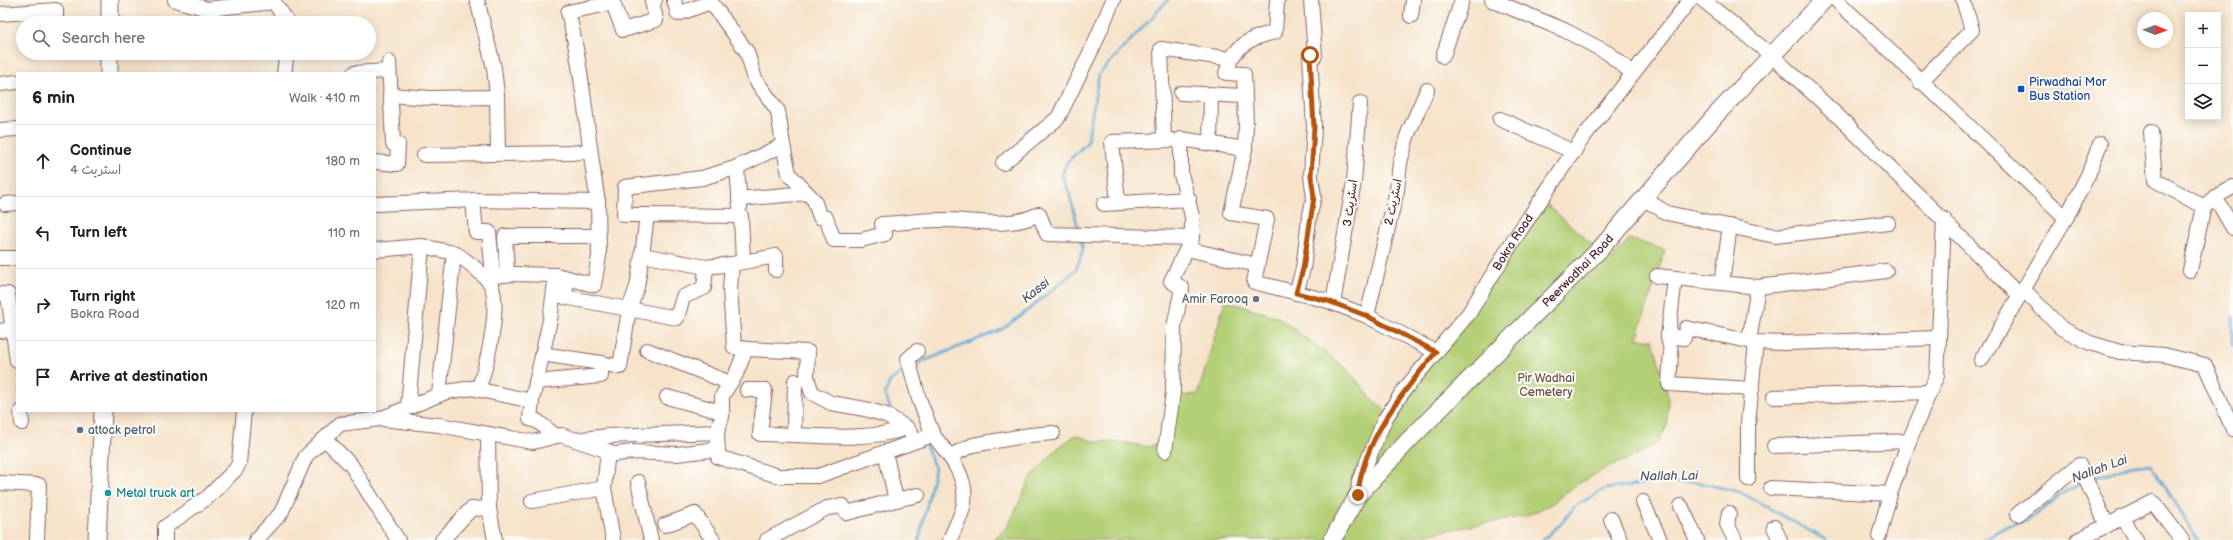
<!DOCTYPE html>
<html lang="en">
<head>
<meta charset="utf-8">
<style>
  body { margin:0; font-family:"Balsamiq Sans","Playpen Sans Arabic",sans-serif; background:#f2f2f2; color:#202124 }
  .controls { position:absolute; right:12px; top:12px; display:grid; overflow:hidden; border-radius:0px; box-shadow:0 2px 10px #0003 }
  .controls button { width:36px; height:36px; display:grid; place-items:center; padding:0; border:0; border-bottom:1px solid #e0e0e0; background:#fff; color:#202124; font:20px sans-serif }
  .compass { position:absolute; left:2137px; top:12px; width:36px; height:36px; border-radius:50%; background:#fff; box-shadow:0 2px 10px #0003; rotate:91deg }
  .stop { position:absolute; width:12px; height:12px; margin:-9px; border:3px solid #b45309; border-radius:50%; background:#fff }
  .stop.end { background:#b45309; border-color:#fff; box-shadow:0 1px 4px #0008 }
  .list { margin:0; padding:0; list-style:none }
  h2 { display:flex; justify-content:space-between; align-items:center; height:52px; margin:0; padding:0 16px; font-size:17px }
  h2 small { font-size:13px; font-weight:400; color:#757577 }
  .list li { display:grid; grid-template-columns:26px 1fr auto; gap:12px; align-items:center; box-sizing:border-box; height:72px; padding:0 16px; border-top:1px solid #e0e0e0 }
  .list b { display:block; font-size:15px; white-space:nowrap }
  .list p { margin:0; font-size:13px; white-space:nowrap; color:#757577 }
  .list em { font-size:13px; font-style:normal; color:#757577 }
  .icon { flex:none; width:22px; height:22px; fill:none; stroke:currentColor; stroke-width:2; stroke-linecap:round; stroke-linejoin:round }
  .map { position:relative; flex:none; width:2233px; height:540px; overflow:hidden }
  .search { position:absolute; background:#fff; box-shadow:0 2px 10px #0003; left:16px; top:16px; width:360px; height:44px; display:flex; align-items:center; gap:10px; box-sizing:border-box; padding:0 14px; border-radius:22px; color:#757577; font-size:15px }
  .panel { position:absolute; background:#fff; box-shadow:0 2px 10px #0003; left:16px; top:72px; width:360px; height:340px; border-radius:0px }
  .map>svg:first-child { display:block }
  .green { fill:#b3d077; stroke:#7e7851 }
  .lines { fill:none; stroke-linecap:round; stroke-linejoin:round }
  .stream { stroke:#5fa9d6; stroke-width:2.5 }
  .minor-casing { stroke:#866463; stroke-width:16 }
  .major-casing { stroke:#866463; stroke-width:19 }
  .minor { stroke:#fff; stroke-width:14 }
  .major { stroke:#fff; stroke-width:17 }
  .route { stroke:#b45309; stroke-width:5 }
  .transit-dot { fill:#1a4fb4; stroke:#fdfcf7; stroke-width:1.5 }
  .worship-dot { fill:#6b7280; stroke:#fdfcf7; stroke-width:1.5 }
  .service-dot { fill:#5c6f8a; stroke:#fdfcf7; stroke-width:1.5 }
  .culture-dot { fill:#0f9aa8; stroke:#fdfcf7; stroke-width:1.5 }
  .labels { text-anchor:middle; stroke-width:4; stroke-linejoin:round; paint-order:stroke }
  .transit-label { font-size:12px; fill:#164399; stroke:#fdfcf7; text-anchor:start }
  .street-label { font-size:12px; fill:#4a1f2b; stroke:#fdfcf7 }
  .worship-label { font-size:12px; fill:#5b616d; stroke:#fdfcf7; text-anchor:end }
  .park-label { font-size:12px; fill:#6a5442; stroke:#fdfcf7 }
  .service-label { font-size:12px; fill:#4e5e75; stroke:#fdfcf7; text-anchor:start }
  .culture-label { font-size:12px; fill:#0d838f; stroke:#fdfcf7; text-anchor:start }
  .water-label { font-size:13px; font-style:italic; fill:#52566f; stroke:#fdfcf7 }
</style>
</head>
<body>
<div class="map">
<svg width="2233" height="540" viewBox="0 0 2233 540">
  <rect width="100%" height="100%" fill="#fdfcf7"/>
  <filter id="ink" filterUnits="userSpaceOnUse"><feTurbulence type="fractalNoise" baseFrequency=".025" numOctaves="2"/><feDisplacementMap in="SourceGraphic" scale="8" xChannelSelector="R" yChannelSelector="G"/><feConvolveMatrix kernelMatrix="1 2 1 2 8 2 1 2 1" color-interpolation-filters="sRGB"/></filter>
  <filter id="wash" filterUnits="userSpaceOnUse"><feTurbulence type="fractalNoise" baseFrequency=".012" numOctaves="4" result="noise"/><feDisplacementMap in="SourceGraphic" scale="16" xChannelSelector="R" yChannelSelector="G"/><feGaussianBlur stdDeviation="0.9" result="paint"/><feColorMatrix in="noise" values="0 0 0 0 0 0 0 0 0 0 0 0 0 0 0 0 0 1.4 0 .05"/><feComposite in="paint" operator="in"/></filter>
  <g filter="url(#wash)">
    <rect width="100%" height="100%" fill="#f6e3ca"/>
    <path class="green" d="M1544 202 1603 254 1612 260 1629 239 1665 250 1637 338 1653 340 1668 397 1667 426 1657 444 1630 458 1603 470 1577 484 1551 504 1526 516 1392 540H992L1007 528 1031 477 1058 448 1076 435 1092 441 1127 443 1148 447 1163 442 1172 397 1198 394 1225 301 1278 317 1347 369 1373 400 1391 415Z"/>
    <g class="lines">
      <path class="stream" d="M1079 231 1069 192 1062 175 1067 162 1087 143 1099 74 1168 0
        M2233 317V346
        M914 365 1001 330 1027 311 1076 270 1083 250 1081 240
        M892 413 885 394 890 381 906 369
        M2091 479 2132 465 2151 466 2198 540
        M919 540 935 469 925 443
        M1542 540 1560 525 1575 506 1605 489 1652 483 1696 482 1740 492 1826 540
        M1982 540 2007 526 2026 521 2036 515 2059 496 2083 482"/>
    </g>
  </g>
  <g filter="url(#ink)">
    <g class="lines">
      <defs>
        <g id="minor">
          <path d="M175 0 207 9 274 2 288 23"/>
          <path d="M477 0 494 68 497 95 498 154"/>
          <path d="M1492 0 1564 30 1608 53 1632 73"/>
          <path d="M1703 0 1771 55 1839 117 2019 295"/>
          <path d="M1836 0 2066 218 1981 360"/>
          <path d="M0 14 56 10V23"/>
          <path d="M1411 16 1413 0"/>
          <path d="M1443 56 1462 0"/>
          <path d="M1231 59C1242 41 1255 37 1275 32L1277 0"/>
          <path d="M284 73 287 53"/>
          <path d="M354 73 389 71"/>
          <path d="M1920 82 1972 30 1963 0"/>
          <path d="M0 84 17 82"/>
          <path d="M1181 93 1244 96"/>
          <path d="M390 95 430 98 497 97"/>
          <path d="M1500 119 1574 152"/>
          <path d="M0 130 17 129"/>
          <path d="M2151 132 2155 180 2204 207 2215 197 2233 187"/>
          <path d="M1164 140 1161 49 1231 59 1226 73 1244 74 1246 123 1245 149"/>
          <path d="M1210 144 1211 94"/>
          <path d="M783 145 789 174 814 200 820 217 826 218 834 240H861L885 234 882 224C901 223 920 220 938 220 973 219 1007 230 1039 214L1047 234 1192 238V216L1181 174V139L1245 149 1231 213 1267 219 1254 282 1328 301 1367 316 1436 352"/>
          <path d="M424 155 571 153 589 151"/>
          <path d="M375 162 397 164 398 144H393L389 62"/>
          <path d="M1003 163 1058 118 1094 45 1113 0"/>
          <path d="M737 167 740 207"/>
          <path d="M2215 197 2233 228"/>
          <path d="M739 199 807 193"/>
          <path d="M1644 199 1667 213 1775 236 1888 223"/>
          <path d="M598 202C587 139 584 74 568 12L613 3 623 30 656 20 652 1 655 0"/>
          <path d="M1118 203 1112 142 1172 140"/>
          <path d="M5 204 17 203"/>
          <path d="M375 204 473 200 598 202 599 256 594 285 556 275 514 274 493 276 489 232H476L473 200"/>
          <path d="M1104 204 1189 199"/>
          <path d="M647 215H624L625 187 702 178 735 168 783 145 778 111 755 79 747 52 711 2 678 14 674 0"/>
          <path d="M2066 218 2088 175 2100 144"/>
          <path d="M1187 249 1257 265"/>
          <path d="M375 250 422 246"/>
          <path d="M0 258H17"/>
          <path d="M706 267 642 255 647 215 741 216 743 262"/>
          <path d="M2190 270 2204 207"/>
          <path d="M507 274 505 236H598"/>
          <path d="M1657 276 1758 287 1886 271"/>
          <path d="M568 278 564 297 677 318 683 297 704 288 706 267 732 264"/>
          <path d="M1675 278 1668 336 1671 352 1669 384 1752 389"/>
          <path d="M1722 283 1730 226"/>
          <path d="M2023 289 2061 328 2090 343 2120 352 2164 355 2205 365 2233 429"/>
          <path d="M1296 293 1303 269 1309 219 1314 197 1311 176 1314 127 1310 55 1315 56 1311 0"/>
          <path d="M0 294H8L17 361"/>
          <path d="M1333 303 1354 182 1360 103"/>
          <path d="M1367 316 1397 190 1400 163 1407 136 1427 90"/>
          <path d="M0 331 13 329"/>
          <path d="M1668 336 1684 338 1686 328 1753 342 1785 343 1939 338 1944 219"/>
          <path d="M1749 341 1758 287"/>
          <path d="M746 349 734 347 730 289 732 264 776 256V270"/>
          <path d="M647 350 730 383"/>
          <path d="M917 351 908 359 919 399 933 435"/>
          <path d="M601 363 620 367 629 309 637 287 642 255"/>
          <path d="M536 382 601 376V363L542 354"/>
          <path d="M470 388 532 401 550 320 556 275"/>
          <path d="M747 390H765L760 434C808 434 861 443 907 428L911 433"/>
          <path d="M667 397 722 412"/>
          <path d="M1774 397 1929 392"/>
          <path d="M532 401 530 419 537 421 556 436"/>
          <path d="M408 407 422 246 454 253"/>
          <path d="M21 411 22 423"/>
          <path d="M382 419 439 425 533 442 561 435 608 451 604 488 532 501"/>
          <path d="M717 432 722 417V396L736 374 746 349 808 352 807 377 812 393 831 403 865 409 886 415 907 428"/>
          <path d="M794 434 795 381"/>
          <path d="M325 439 351 465 398 540"/>
          <path d="M575 440 608 436 717 432 718 457 778 476H818L933 435C950 456 970 478 963 508 960 518 954 529 950 540"/>
          <path d="M1774 446 1909 441"/>
          <path d="M1165 451 1173 392 1174 327 1182 288 1171 281 1192 238"/>
          <path d="M885 452 896 500 918 495"/>
          <path d="M608 455 633 452 677 454 718 449"/>
          <path d="M950 456 973 445 1030 435 1053 433"/>
          <path d="M1748 479V423L1756 342"/>
          <path d="M638 482 651 540"/>
          <path d="M0 483 39 485 37 540"/>
          <path d="M604 488 613 540"/>
          <path d="M1771 488 1890 494"/>
          <path id="s1" d="M1358 495 1359 481 1385 419 1404 390 1469 313 1513 241 1582 139 1690 0"/>
          <path d="M1643 502 1660 540"/>
          <path d="M1681 506 1697 540"/>
          <path d="M489 508 495 540"/>
          <path d="M1729 513 1727 524 1735 540"/>
          <path d="M2018 514 2079 465 2107 525"/>
          <path d="M2122 517 2136 540"/>
          <path d="M1611 519 1620 540"/>
          <path d="M665 525 695 514 713 540"/>
          <path d="M1774 527 1780 540"/>
          <path d="M1879 536 1890 494 1909 441 1937 375 1939 338"/>
          <path d="M165 540V527L208 497 236 469 239 463 244 411"/>
          <path d="M256 540 281 513 306 456 340 424 380 419 446 392 479 387C487 364 501 308 491 285 486 276 463 257 454 253L439 394"/>
          <path d="M442 540 471 509 489 508 488 434"/>
          <path d="M767 540 827 508 843 506 847 513 896 500"/>
          <path d="M2078 540 2153 502 2182 540"/>
        </g>
        <g id="major">
          <path d="M110 23V0"/>
          <path d="M109 73V53"/>
          <path d="M97 540 103 411"/>
          <path id="s2" d="M1332 540 1358 495 1407 442 1600 249 1715 116 1824 0"/>
        </g>
      </defs>
      <use href="#minor" class="minor-casing"/>
      <use href="#major" class="major-casing"/>
      <use href="#minor" class="minor"/>
      <use href="#major" class="major"/>
    </g>
  </g>
  <g class="lines" filter="url(#ink)">
    <path class="route" d="M1310 55 1314 127 1311 176 1314 197 1303 269 1296 293 1328 301 1367 316 1436 352C1403 392 1362 441 1358 495"/>
  </g>
  <rect class="transit-dot" x="2017" y="85" width="8" height="8" rx="2"/>
  <circle class="worship-dot" cx="1256" cy="299" r="4"/>
  <circle class="service-dot" cx="80" cy="430" r="4"/>
  <circle class="culture-dot" cx="108" cy="493" r="4"/>
  <g class="labels">
    <g class="transit-label">
      <text x="2029" y="86">Pirwadhai Mor<tspan x="2029" dy="14">Bus Station</tspan></text>
    </g>
    <g class="street-label">
      <text transform="translate(1393 202) rotate(-78)" y="4">اسٹریٹ 2</text>
      <text transform="translate(1350 203) rotate(-82)" y="4">اسٹریٹ 3</text>
      <text dy="4" stroke="none"><textPath href="#s1" startOffset="300">Bokra Road</textPath></text>
      <text dy="4" stroke="none"><textPath href="#s2" startOffset="366">Peerwadhai Road</textPath></text>
    </g>
    <g class="worship-label">
      <text x="1248" y="303">Amir Farooq</text>
    </g>
    <g class="park-label">
      <text x="1546" y="382">Pir Wadhai<tspan x="1546" dy="14">Cemetery</tspan></text>
    </g>
    <g class="service-label">
      <text x="88" y="434">attock petrol</text>
    </g>
    <g class="culture-label">
      <text x="116" y="497">Metal truck art</text>
    </g>
    <g class="water-label">
      <text transform="translate(1035 290) rotate(-39)" y="5">Kassi</text>
      <text transform="translate(2099 468) rotate(-20)" y="5">Nallah Lai</text>
      <text transform="translate(1669 475) rotate(-1)" y="5">Nallah Lai</text>
    </g>
  </g>
</svg>
<div class="controls">
<button>+</button>
<button>−</button>
<button><svg class="icon" aria-label="layers" viewBox="0 0 24 24"><path d="M12 4l9 5-9 5-9-5zM3 14l9 5 9-5"/></svg></button>
</div>
<svg class="compass" viewBox="-18 -18 36 36"><path d="M0-13l5 13h-10z" fill="#e53935"/><path d="M0 13l5-13h-10z" fill="#757577"/></svg>
<div class="stop" style="left:1310px;top:55px"></div>
<div class="stop end" style="left:1358px;top:495px"></div>
<div class="search"><svg class="icon" aria-label="search" viewBox="0 0 24 24"><circle cx="10" cy="10" r="6"/><path d="M15 15l6 6"/></svg>Search here</div>
<section class="panel">
<h2>6 min<small>Walk · 410 m</small></h2>
<ul class="list">
<li><svg class="icon" aria-label="ahead" viewBox="0 0 24 24"><path d="M12 20V5M6 11l6-6 6 6"/></svg><div><b>Continue</b><p>اسٹریٹ 4</p></div><em>180 m</em></li>
<li><svg class="icon" aria-label="left" viewBox="0 0 24 24"><path d="M17 20v-9H6M10 6l-5 5 5 5"/></svg><div><b>Turn left</b></div><em>110 m</em></li>
<li><svg class="icon" aria-label="right" viewBox="0 0 24 24"><path d="M7 20v-9h11M14 6l5 5-5 5"/></svg><div><b>Turn right</b><p>Bokra Road</p></div><em>120 m</em></li>
<li><svg class="icon" aria-label="arrive" viewBox="0 0 24 24"><path d="M6 21V4h12l-3 4 3 4H6"/></svg><div><b>Arrive at destination</b></div></li>
</ul>
</section>
</div>
</body>
</html>
